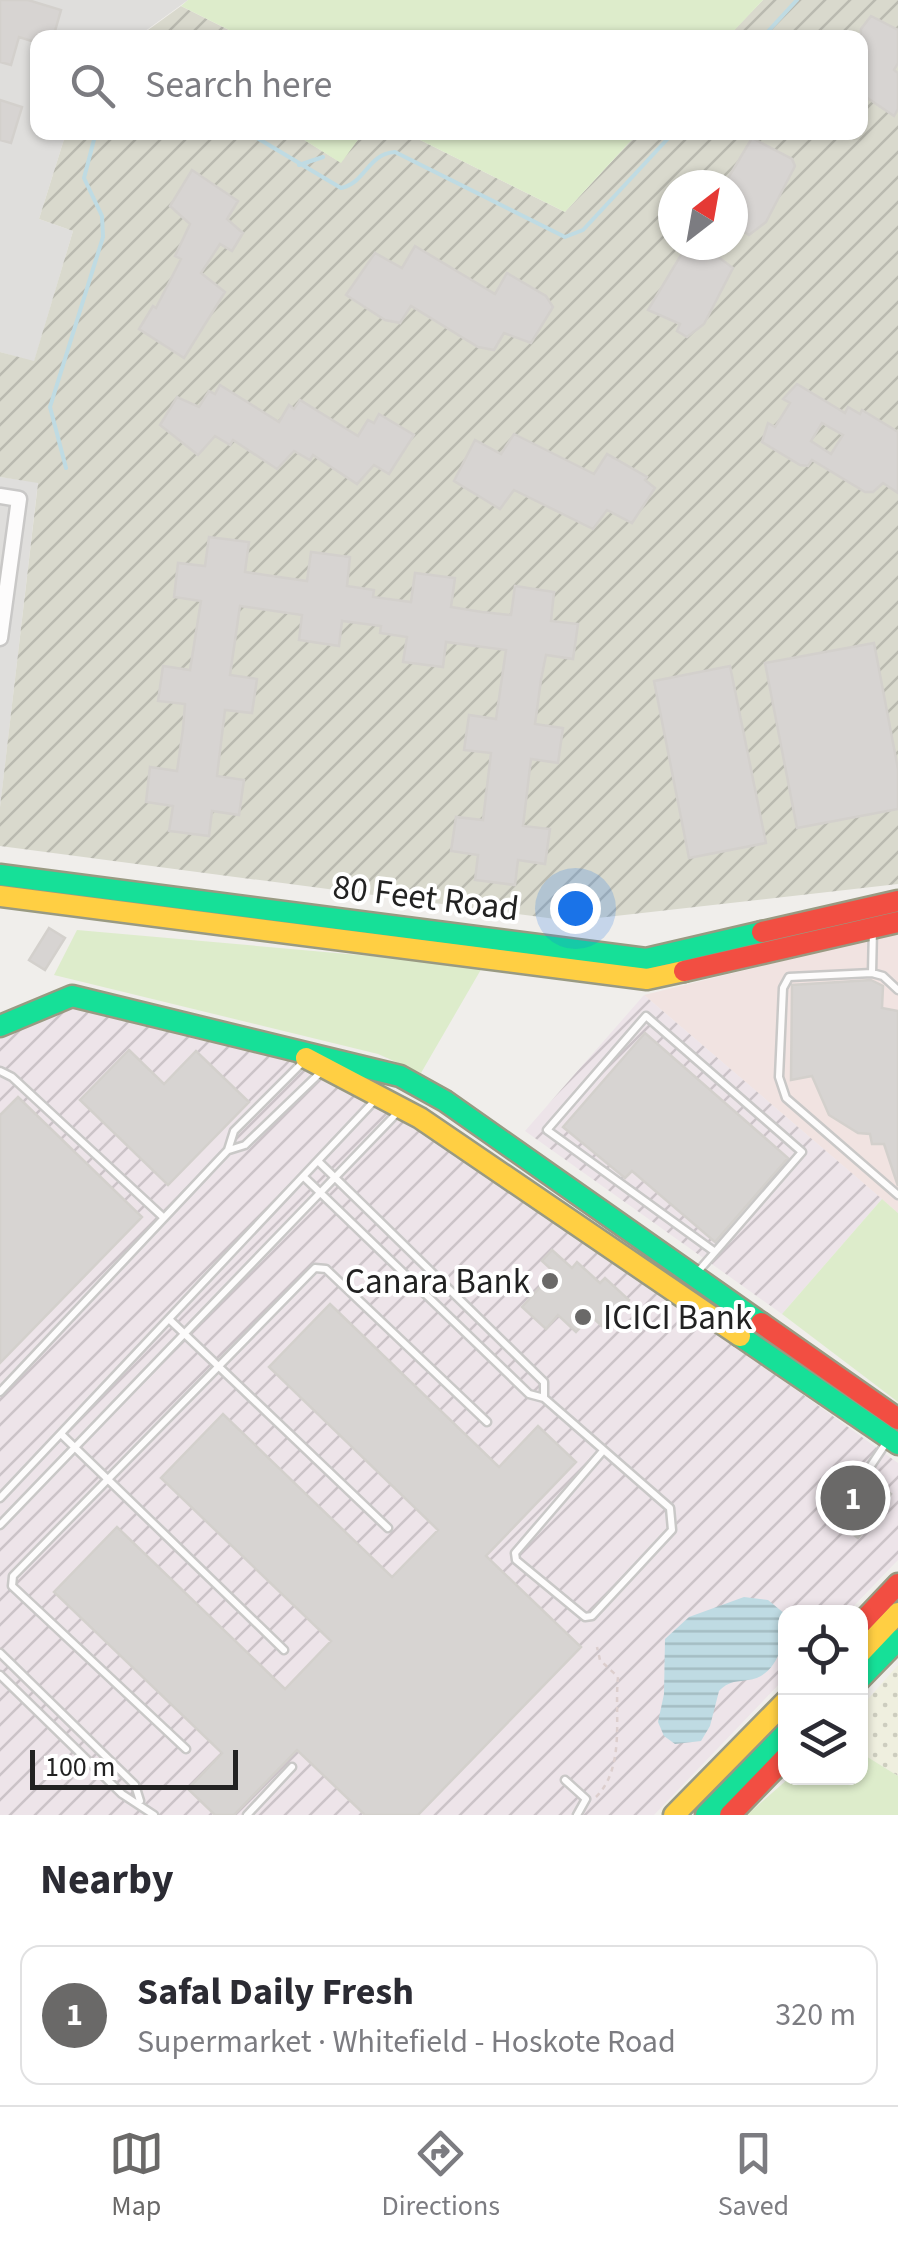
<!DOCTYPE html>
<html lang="en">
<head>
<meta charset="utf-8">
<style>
  body { margin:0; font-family:"Source Sans 3",sans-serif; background:#f2f2f3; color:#2b2b33 }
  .controls { position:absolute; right:30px; bottom:30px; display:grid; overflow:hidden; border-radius:20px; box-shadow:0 2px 8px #0004 }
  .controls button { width:90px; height:90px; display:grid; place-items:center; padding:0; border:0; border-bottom:2px solid #e1e1e2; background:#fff; color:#2b2b33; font:50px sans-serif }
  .compass { position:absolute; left:658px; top:170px; width:90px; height:90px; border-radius:50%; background:#fff; box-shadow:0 2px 8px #0004; rotate:31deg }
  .scale { position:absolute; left:30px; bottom:25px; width:208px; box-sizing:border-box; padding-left:10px; border:5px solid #222; border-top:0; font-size:28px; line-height:35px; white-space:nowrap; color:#222; -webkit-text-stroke:8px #fff; paint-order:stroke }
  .you { position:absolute; left:575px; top:908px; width:35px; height:35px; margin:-25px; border:8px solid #fff; border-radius:50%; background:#1a73e8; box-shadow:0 0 0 15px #1a73e833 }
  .badge { display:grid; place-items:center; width:65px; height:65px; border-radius:50%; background:#6a6968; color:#fff; font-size:32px; font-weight:700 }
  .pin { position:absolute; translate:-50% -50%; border:5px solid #fff; box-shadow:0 2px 10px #0006 }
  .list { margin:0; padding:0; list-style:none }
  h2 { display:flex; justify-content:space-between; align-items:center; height:130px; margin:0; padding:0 40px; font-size:42px }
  h2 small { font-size:32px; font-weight:400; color:#7c7c81 }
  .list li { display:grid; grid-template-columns:65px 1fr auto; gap:30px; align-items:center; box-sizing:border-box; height:140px; margin:0 20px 20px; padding:0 20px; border:2px solid #e1e1e2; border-radius:20px }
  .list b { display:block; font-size:38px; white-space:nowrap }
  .list p { margin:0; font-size:32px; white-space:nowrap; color:#7c7c81 }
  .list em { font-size:32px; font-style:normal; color:#7c7c81 }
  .icon { flex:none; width:55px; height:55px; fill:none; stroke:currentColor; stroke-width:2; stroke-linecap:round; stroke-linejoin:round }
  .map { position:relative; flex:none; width:898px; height:1815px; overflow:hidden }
  .search { position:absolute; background:#fff; box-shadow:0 2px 8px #0004; left:30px; right:30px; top:30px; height:110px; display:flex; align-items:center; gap:25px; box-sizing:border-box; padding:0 35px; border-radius:20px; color:#7c7c81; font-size:38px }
  .sheet { height:290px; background:#fff }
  nav { display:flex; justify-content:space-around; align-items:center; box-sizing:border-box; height:140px; border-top:2px solid #e1e1e2; background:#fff; font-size:28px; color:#7c7c81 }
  nav a { display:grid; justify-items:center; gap:5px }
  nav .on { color:#6a6968 }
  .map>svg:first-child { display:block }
  .residential { fill:#dfdedc }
  .commercial { fill:#f1e3e1 }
  .industrial { fill:url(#industrial-furrows) }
  .construction { fill:url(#construction-furrows); fill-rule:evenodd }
  .farmland { fill:url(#farmland-dots) }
  .grass { fill:#ddeccb }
  .water { fill:url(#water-rules) }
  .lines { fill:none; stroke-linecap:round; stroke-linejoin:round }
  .stream { stroke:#bfdbe3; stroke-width:4 }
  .building { fill:#d7d4d2; stroke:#d3d0cc; stroke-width:2.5; fill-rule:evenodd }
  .lane-casing { stroke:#c9c8c7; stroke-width:11 }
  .street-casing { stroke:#c9c8c7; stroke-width:19 }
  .fast-casing { stroke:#999a82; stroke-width:25 }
  .slow-casing { stroke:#999a82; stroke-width:25 }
  .jam-casing { stroke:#999a82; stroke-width:25 }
  .path { stroke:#dccecd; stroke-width:2.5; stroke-dasharray:5 5; stroke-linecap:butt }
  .lane { stroke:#fdfcfc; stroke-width:6 }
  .street { stroke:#fdfcfc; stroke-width:14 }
  .fast { stroke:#16e098; stroke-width:20 }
  .slow { stroke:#ffcf43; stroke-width:20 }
  .jam { stroke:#f24e42; stroke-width:20 }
  .poi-dot { fill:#6a6968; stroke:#fff; stroke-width:4 }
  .labels { text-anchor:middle; stroke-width:8; stroke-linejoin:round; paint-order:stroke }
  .street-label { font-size:35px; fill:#222; stroke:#fff }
  .poi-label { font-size:35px; fill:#222; stroke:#fff; text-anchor:end }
</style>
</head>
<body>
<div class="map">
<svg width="898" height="1815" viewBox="0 0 898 1815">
  <defs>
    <pattern id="industrial-furrows" width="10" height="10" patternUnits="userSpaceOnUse" patternTransform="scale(2.5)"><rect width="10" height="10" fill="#ede4e9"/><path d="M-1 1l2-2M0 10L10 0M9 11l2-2" fill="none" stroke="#cbc3c8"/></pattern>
    <pattern id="construction-furrows" width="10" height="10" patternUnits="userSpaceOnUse" patternTransform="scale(2.5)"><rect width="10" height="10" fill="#d9d9cd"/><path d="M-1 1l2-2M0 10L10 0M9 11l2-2" fill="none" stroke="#babab0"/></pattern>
    <pattern id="farmland-dots" width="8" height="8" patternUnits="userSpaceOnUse" patternTransform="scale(2.5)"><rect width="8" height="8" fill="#efefdf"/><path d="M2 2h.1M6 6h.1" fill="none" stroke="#cdcdbf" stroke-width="1.8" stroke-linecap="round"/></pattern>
    <pattern id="water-rules" width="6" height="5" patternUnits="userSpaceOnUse" patternTransform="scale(2.5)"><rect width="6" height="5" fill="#bfdbe3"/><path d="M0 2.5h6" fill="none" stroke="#a4bcc2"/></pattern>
  </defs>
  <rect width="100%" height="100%" fill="#f0eeeb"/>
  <path class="residential" d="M0 0H188L137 37 38 38V132L66 133 39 219 73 231 34 362 0 352Z
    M0 477 38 482 0 808Z"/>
  <path class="commercial" d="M896 933 898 935V1213L644 995Z"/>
  <path class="industrial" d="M644 995 882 1199 782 1314 525 1131Z
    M86 1003 295 1056 439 1133 898 1463V1560L848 1612H786L785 1678 654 1815H0V1036L44 1013Z"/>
  <path class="construction" d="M763 0H898V884L571 921 0 846V807L38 483 0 477V352L34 361 73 231 39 219 66 133H293L340 162 363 133H406L565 212 638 133 860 132V38L727 37ZM673 185H733V245H673Z
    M181 6 243 37 137 38Z"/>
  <path class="farmland" d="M898 1665V1776L861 1753V1707Z"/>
  <path class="grass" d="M188 0H763L727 38 243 37 181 6Z
    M293 133H363L341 163Z
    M406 133 638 132V133L565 212Z
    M77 930 483 966 421 1073 378 1054 54 975Z
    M882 1199 898 1213V1402L782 1314Z
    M861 1753 898 1776V1815H747L789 1778H860Z"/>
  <path class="water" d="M744 1597 768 1600 785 1614C786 1639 779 1676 748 1680 735 1682 729 1681 719 1691L710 1726 701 1741 675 1744 664 1736 658 1722 664 1694 665 1639 689 1617Z"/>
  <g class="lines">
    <path class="stream" d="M762 38 797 0
      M247 132 341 188C366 183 367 154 395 152L565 237 583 230 674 132
      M299 165 323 157
      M66 468 50 407 103 237 102 216 84 178 96 132"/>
  </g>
  <path class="building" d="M0 0H28L61 10 53 38H38V43L19 37 11 65 0 62Z
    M871 16 898 30V63L894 70 898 73V109L894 116 860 93 861 29Z
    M0 100 22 107 11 143 0 140Z
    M752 138 792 159 795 166 766 222 749 235 733 225V185H724Z
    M192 170 238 201 227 219 243 233 232 251 220 244 201 273 225 292 184 358 139 329 153 306 156 308 181 259 175 256 190 224 170 206Z
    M687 245H702L733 268 704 324 687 337 677 331 680 324 648 310Z
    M415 246 495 294 507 273 546 296 553 307 531 343 504 333 494 350 478 347 411 306 400 323 385 320 346 295 375 253 402 268Z
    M797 384 845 413 848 407 860 414 862 410 898 432V493L883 483 873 492H865L812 460 808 466 800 465 762 442 768 423 775 427 790 403 783 399ZM822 423 843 435 831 454 811 441Z
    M220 385 279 422 289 405 294 409 300 400 358 436 368 420 374 423 379 414 414 435 389 474 374 465 357 484 313 455 310 460 294 451 277 469 233 440 230 445 215 436 198 455 160 425 177 397 199 407 209 391 215 394Z
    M514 434 594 474 607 454 647 477 645 480 655 488 632 523 607 510 593 529 514 490 500 509 454 481 475 440 501 454Z
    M209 537 249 542 245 572 272 576 307 581 311 552 350 557 347 586 374 590 373 597 411 602 415 573 455 578 451 607 482 612 511 615 515 586 554 592 551 621 578 624 573 659 546 655 541 680 535 724 563 728 558 763 531 759 523 826 550 829 545 864 518 860 515 885 475 880 478 855 451 851 456 817 483 820 491 753 464 750 469 715 496 719 506 650 446 642 443 667 403 662 407 637 380 633 381 626 342 621 339 646 299 640 302 615 240 606 230 675 257 679 252 713 225 710 217 776 244 780 239 815 212 811 209 836 169 831 173 806 146 802 150 767 177 771 183 729 185 704 158 701 163 666 190 670 201 601 174 597 178 563 205 566Z
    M874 643 898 769V809L797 828 765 663Z
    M730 666 766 843 689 858 654 681Z
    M49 928 65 938 45 970 29 960Z
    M871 980 883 986 882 1008 898 1011V1186L884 1144H872L870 1134 858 1133 829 1115 812 1076 791 1080 792 985Z
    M645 1033 788 1158 715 1242 632 1171 625 1178 563 1127Z
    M129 1050 164 1084 196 1051 249 1102 168 1185 80 1100Z
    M18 1097 142 1217 0 1363V1115Z
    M552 1250 572 1268 577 1262 600 1283 605 1278 629 1300 603 1327 591 1316 576 1332 558 1315 546 1329 522 1307 554 1272 542 1261Z
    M330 1304 499 1467 538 1426 576 1462 486 1556 581 1647 418 1815H365L297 1750 234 1815H215L188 1789 222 1753 54 1592 117 1527 285 1689 331 1641 161 1478 223 1414 392 1577 438 1530 269 1367Z
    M868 1477 891 1494 858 1538 835 1521Z"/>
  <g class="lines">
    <defs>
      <path id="lane" d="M872 973 873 929
        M898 990 883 976 872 973 789 977 783 988 779 1077 786 1098 898 1195
        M0 1071 12 1077 164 1218
        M229 1150 245 1145 321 1072
        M319 1162 544 1382V1398
        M304 1177 529 1394 544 1398 670 1508 672 1530 592 1616 585 1617 516 1560 515 1553 602 1452
        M695 1275 802 1152 646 1016 547 1130 715 1252
        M170 1320 388 1528
        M0 1392 228 1150 234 1131 306 1059
        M61 1434 284 1650
        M868 1470 886 1443
        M0 1498 376 1099
        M0 1525 397 1113
        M0 1653 135 1785 140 1801
        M0 1675 122 1794 154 1815
        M186 1749 12 1586 13 1576 315 1268 326 1269 487 1422
        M565 1780 586 1799 577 1815
        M247 1815 292 1767"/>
      <path id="street" d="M0 496 19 499 0 638"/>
      <path id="fast" d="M0 875 646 959 762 932
        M0 1026 72 996 400 1076 445 1101 761 1323
        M740 1336 898 1444
        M860 1679 898 1640
        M706 1815 786 1733"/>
      <path id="slow" d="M0 896 647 979 684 971
        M306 1058 420 1118 740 1336
        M860 1653 898 1613
        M674 1815 786 1701"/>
      <path id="jam" d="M762 932 898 901
        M684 971 898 922
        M761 1323 898 1419
        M860 1624 898 1584
        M730 1815 786 1757"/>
    </defs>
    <use href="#lane" class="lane-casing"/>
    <use href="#street" class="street-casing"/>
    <use href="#fast" class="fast-casing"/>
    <use href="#slow" class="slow-casing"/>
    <use href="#jam" class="jam-casing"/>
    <path class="path" d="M596 1797C626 1767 614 1715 618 1677L600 1660 597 1647"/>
    <use href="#lane" class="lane"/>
    <use href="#street" class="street"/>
    <use href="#fast" class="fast"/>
    <use href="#slow" class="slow"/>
    <use href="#jam" class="jam"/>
  </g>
  <g class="poi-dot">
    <circle cx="550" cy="1281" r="10"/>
    <circle cx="583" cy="1317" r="10"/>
  </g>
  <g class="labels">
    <g class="street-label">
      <text transform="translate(426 897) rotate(7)" y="12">80 Feet Road</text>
    </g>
    <g class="poi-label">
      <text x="530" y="1293">Canara Bank</text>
      <text x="603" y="1329" text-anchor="start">ICICI Bank</text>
    </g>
  </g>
</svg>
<div class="controls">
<button><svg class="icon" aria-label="locate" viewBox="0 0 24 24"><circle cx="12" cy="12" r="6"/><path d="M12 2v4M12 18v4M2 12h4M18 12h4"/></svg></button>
<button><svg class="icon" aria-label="layers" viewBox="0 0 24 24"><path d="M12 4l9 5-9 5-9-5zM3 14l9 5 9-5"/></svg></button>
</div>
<svg class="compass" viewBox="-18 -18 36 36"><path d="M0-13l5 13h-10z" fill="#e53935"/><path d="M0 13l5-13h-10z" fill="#7c7c81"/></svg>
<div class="scale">100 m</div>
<div class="you"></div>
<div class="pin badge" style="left:853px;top:1498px">1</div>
<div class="search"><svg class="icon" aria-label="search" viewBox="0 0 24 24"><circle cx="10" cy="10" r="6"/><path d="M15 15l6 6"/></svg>Search here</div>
</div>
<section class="sheet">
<h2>Nearby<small></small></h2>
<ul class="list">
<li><span class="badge">1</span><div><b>Safal Daily Fresh</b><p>Supermarket · Whitefield - Hoskote Road</p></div><em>320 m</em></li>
</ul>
</section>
<nav>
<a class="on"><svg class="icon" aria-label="map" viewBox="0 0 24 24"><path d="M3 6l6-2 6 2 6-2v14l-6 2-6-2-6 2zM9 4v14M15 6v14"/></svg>Map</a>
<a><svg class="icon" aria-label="directions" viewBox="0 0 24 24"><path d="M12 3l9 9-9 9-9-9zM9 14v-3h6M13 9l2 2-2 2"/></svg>Directions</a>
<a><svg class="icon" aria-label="saved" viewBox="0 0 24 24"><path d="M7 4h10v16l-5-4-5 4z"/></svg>Saved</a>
</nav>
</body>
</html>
